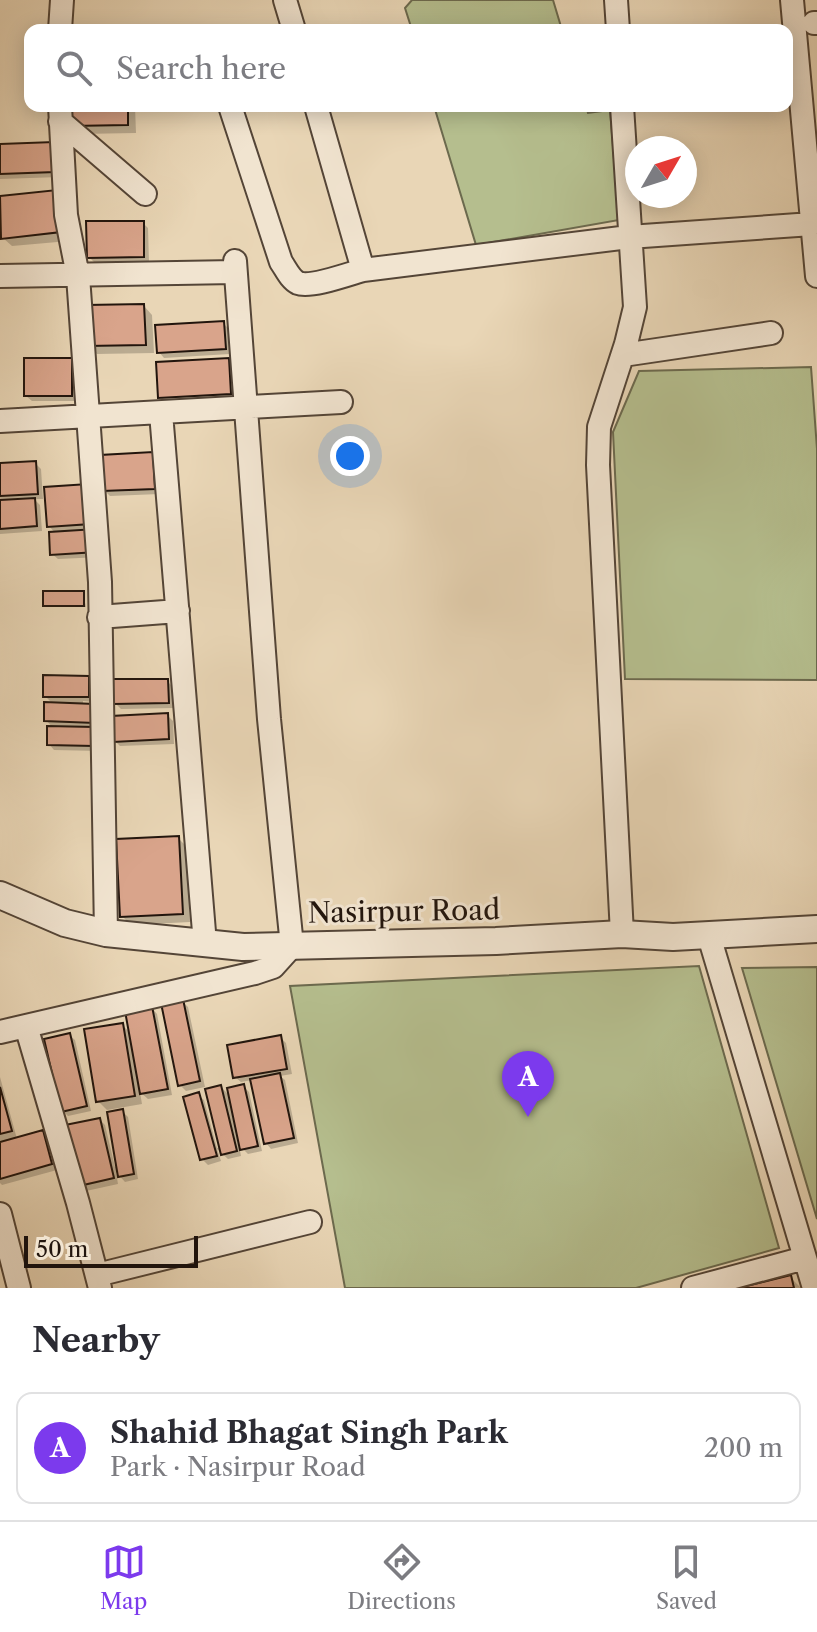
<!DOCTYPE html>
<html lang="en">
<head>
<meta charset="utf-8">
<style>
  body { margin:0; font-family:"Libre Caslon Text",serif; background:#f7f7f7; color:#2b2b33 }
  .compass { position:absolute; left:625px; top:136px; width:72px; height:72px; border-radius:50%; background:#fff; box-shadow:0 4px 20px #0003; rotate:51deg }
  .scale { position:absolute; left:24px; bottom:20px; width:174px; box-sizing:border-box; padding-left:8px; border:4px solid #22150d; border-top:0; font-size:22px; line-height:28px; white-space:nowrap; color:#22150d; -webkit-text-stroke:6px #f1e4d0; paint-order:stroke }
  .you { position:absolute; left:350px; top:456px; width:28px; height:28px; margin:-20px; border:6px solid #fff; border-radius:50%; background:#1a73e8; box-shadow:0 0 0 12px #1a73e833 }
  .badge { display:grid; place-items:center; width:52px; height:52px; border-radius:50%; background:#7c3aed; color:#fff; font-size:26px; font-weight:700 }
  .pin { position:absolute; translate:-50% -66px; filter:drop-shadow(0 2px 4px #0008) }
  .pin::after { content:''; position:absolute; top:42px; width:28px; height:24px; background:inherit; clip-path:polygon(0 0,100% 0,50% 100%) }
  .list { margin:0; padding:0; list-style:none }
  h2 { display:flex; justify-content:space-between; align-items:center; height:104px; margin:0; padding:0 32px; font-size:34px }
  h2 small { font-size:26px; font-weight:400; color:#7c7c81 }
  .list li { display:grid; grid-template-columns:52px 1fr auto; gap:24px; align-items:center; box-sizing:border-box; height:112px; margin:0 16px 16px; padding:0 16px; border:2px solid #e1e1e2; border-radius:16px }
  .list b { display:block; font-size:30px; white-space:nowrap }
  .list p { margin:0; font-size:26px; white-space:nowrap; color:#7c7c81 }
  .list em { font-size:26px; font-style:normal; color:#7c7c81 }
  .icon { flex:none; width:44px; height:44px; fill:none; stroke:currentColor; stroke-width:2; stroke-linecap:round; stroke-linejoin:round }
  .map { position:relative; flex:none; width:817px; height:1288px; overflow:hidden }
  .search { position:absolute; background:#fff; box-shadow:0 4px 20px #0003; left:24px; right:24px; top:24px; height:88px; display:flex; align-items:center; gap:20px; box-sizing:border-box; padding:0 28px; border-radius:16px; color:#7c7c81; font-size:30px }
  .sheet { height:232px; background:#fff }
  nav { display:flex; justify-content:space-around; align-items:center; box-sizing:border-box; height:112px; border-top:2px solid #e1e1e2; background:#fff; font-size:22px; color:#7c7c81 }
  nav a { display:grid; justify-items:center; gap:4px }
  nav .on { color:#7c3aed }
  .map>svg:first-child { display:block }
  .green { fill:#b5be8e; stroke:#6c6a4e; stroke-width:2 }
  .shadow { fill:#0003 }
  .building { fill:#d9a48b; stroke:#22150d; stroke-width:2 }
  .lines { fill:none; stroke-linecap:round; stroke-linejoin:round }
  .minor-casing { stroke:#544537; stroke-width:26 }
  .tertiary-casing { stroke:#544537; stroke-width:30 }
  .minor { stroke:#f1e4d0; stroke-width:22 }
  .tertiary { stroke:#f1e4d0; stroke-width:26 }
  .labels { text-anchor:middle; stroke-width:6; stroke-linejoin:round; paint-order:stroke }
  .street-label { font-size:28px; fill:#22150d; stroke:#f1e4d0 }
</style>
</head>
<body>
<div class="map">
<svg width="817" height="1288" viewBox="0 0 817 1288">
  <rect width="100%" height="100%" fill="#e9d6b6"/>
  <filter id="stains"><feTurbulence type="fractalNoise" baseFrequency=".0025" numOctaves="4"/><feColorMatrix values="0 0 0 0 .2 0 0 0 0 .09 0 0 0 0 .02 0 0 0 .5 -.17"/></filter>
  <radialGradient id="worn" r=".72"><stop offset=".6" stop-color="#630" stop-opacity="0"/><stop offset="1" stop-color="#630" stop-opacity=".3"/></radialGradient>
  <path class="green" d="M412 0H553L562 30H412L405 8Z
    M434 106H586L588 113 610 110 619 220 476 245Z
    M811 367 817 449V680L625 679 613 432 639 371Z
    M699 966 779 1248 636 1288H345L290 986Z
    M817 967V1219L742 968Z"/>
  <path class="shadow" d="M72 106H135L136 133 81 134Z
    M0 146 59 150 60 177 0 179Z
    M56 192 69 241 12 246 3 238 0 198Z
    M143 223 148 228 149 262 95 263 89 257Z
    M144 306 152 315 154 353 97 354 88 345Z
    M223 323 229 329 230 354 164 358 159 352Z
    M71 360 77 365V401H32L26 396Z
    M228 360 237 369 239 402 169 406 160 397Z
    M153 454 158 460 160 494 110 496 104 490Z
    M35 463 41 469 43 499H34L40 505 42 531 0 534V465Z
    M87 486 102 557 58 559 52 554 56 534 49 526Z
    M83 593 86 607H48L45 605Z
    M88 678 94 683V702L83 701V705L95 706 99 751 54 750 49 744 53 728 46 720 53 704 45 696Z
    M167 681 173 687 174 708 121 709 115 703Z
    M167 715 173 721 174 744 120 746 115 741Z
    M178 838 187 847 190 922 131 925 122 916Z
    M182 1001 188 1007 205 1087 186 1091 180 1085Z
    M152 1008 157 1014 172 1095 148 1099 140 1092 142 1104 107 1110 98 1101 122 1025 132 1034Z
    M69 1035 75 1040 91 1111 68 1116 63 1111Z
    M281 1038 286 1043 292 1074 280 1076 285 1080 298 1143 271 1149 266 1143 252 1080 241 1082 235 1077Z
    M0 1077 17 1139 42 1132 48 1138 57 1170 2 1185 0 1183Z
    M243 1086 249 1092 262 1151 248 1154 239 1145 241 1156 228 1159 217 1149 221 1161 208 1165 202 1159 198 1095 204 1100 217 1148 221 1147V1087L231 1097Z
    M120 1109 128 1117 138 1179 125 1182 116 1172 118 1184 86 1191 80 1185 100 1120 105 1125 115 1167 118 1166Z
    M790 1277 801 1288H746Z"/>
  <path class="building" d="M70 106H128V125L70 126Z
    M54 142 55 172 0 174V144Z
    M57 190 61 232 1 239 0 196Z
    M86 221H144V257L87 258Z
    M144 304 146 345 86 346V305Z
    M224 321 226 349 157 353 155 325Z
    M24 358H72V396H24Z
    M229 358 231 394 158 398 156 362Z
    M153 452 155 489 102 491 100 455Z
    M36 461 38 494 0 496V463Z
    M88 484 91 524 47 527 44 487Z
    M35 498 37 526 0 529V500Z
    M96 529 97 552 50 555 49 532Z
    M43 591H84V606H43Z
    M43 675 89 676V697H43Z
    M113 679H168L169 703 113 704Z
    M44 702 95 704V723L44 721Z
    M168 713 169 739 113 742 111 716Z
    M47 726 95 727 94 746 47 745Z
    M179 836 183 914 120 917 116 839Z
    M183 999 200 1081 178 1086 161 1003Z
    M152 1006 168 1089 140 1094 125 1011Z
    M123 1023 135 1096 96 1102 84 1029Z
    M70 1033 87 1106 61 1112 44 1039Z
    M281 1035 287 1069 233 1078 227 1045Z
    M280 1073 294 1138 264 1144 250 1079Z
    M244 1084 258 1146 240 1150 227 1088Z
    M221 1085 237 1151 221 1155 205 1089Z
    M0 1087 12 1131 0 1134Z
    M199 1092 217 1156 200 1160 183 1097Z
    M123 1109 134 1174 118 1177 107 1112Z
    M100 1118 114 1178 79 1186 65 1125Z
    M43 1130 52 1164 0 1179V1142Z
    M791 1275 794 1288H738Z"/>
  <g class="lines">
    <defs>
      <path id="minor" d="M285 0 294 30
        M616 0 618 30
        M792 0 817 276
        M814 23H817
        M60 30 62 0
        M60 106 66 215 78 276 100 582 106 933
        M230 106 281 262C286 269 290 279 298 283 310 288 349 274 363 270
        M316 106 363 270 629 237 812 224
        M622 106 635 307 626 344 599 427 598 465 622 934
        M60 121 145 194
        M0 276 235 272
        M623 355 771 333
        M161 413 205 944
        M0 421 341 402
        M99 617 178 611
        M709 936 814 1288
        M26 1026 78 1203 100 1288
        M0 1032 255 973 273 967 292 946 269 719 235 261
        M0 1214 19 1288
        M97 1275 310 1222
        M693 1288 805 1258"/>
      <path id="tertiary" d="M0 895 65 923 106 933 243 947 496 941 622 934 673 937 817 929"/>
    </defs>
    <use href="#minor" class="minor-casing"/>
    <use href="#tertiary" class="tertiary-casing"/>
    <use href="#minor" class="minor"/>
    <use href="#tertiary" class="tertiary"/>
  </g>
  <g class="labels">
    <g class="street-label">
      <text transform="translate(404 911) rotate(-1)" y="10">Nasirpur Road</text>
    </g>
  </g>
  <rect width="100%" height="100%" filter="url(#stains)"/>
  <rect width="100%" height="100%" fill="url(#worn)"/>
</svg>
<svg class="compass" viewBox="-18 -18 36 36"><path d="M0-13l5 13h-10z" fill="#e53935"/><path d="M0 13l5-13h-10z" fill="#7c7c81"/></svg>
<div class="scale">50 m</div>
<div class="you"></div>
<div class="pin badge" style="left:528px;top:1117px">A</div>
<div class="search"><svg class="icon" aria-label="search" viewBox="0 0 24 24"><circle cx="10" cy="10" r="6"/><path d="M15 15l6 6"/></svg>Search here</div>
</div>
<section class="sheet">
<h2>Nearby<small></small></h2>
<ul class="list">
<li><span class="badge">A</span><div><b>Shahid Bhagat Singh Park</b><p>Park · Nasirpur Road</p></div><em>200 m</em></li>
</ul>
</section>
<nav>
<a class="on"><svg class="icon" aria-label="map" viewBox="0 0 24 24"><path d="M3 6l6-2 6 2 6-2v14l-6 2-6-2-6 2zM9 4v14M15 6v14"/></svg>Map</a>
<a><svg class="icon" aria-label="directions" viewBox="0 0 24 24"><path d="M12 3l9 9-9 9-9-9zM9 14v-3h6M13 9l2 2-2 2"/></svg>Directions</a>
<a><svg class="icon" aria-label="saved" viewBox="0 0 24 24"><path d="M7 4h10v16l-5-4-5 4z"/></svg>Saved</a>
</nav>
</body>
</html>
